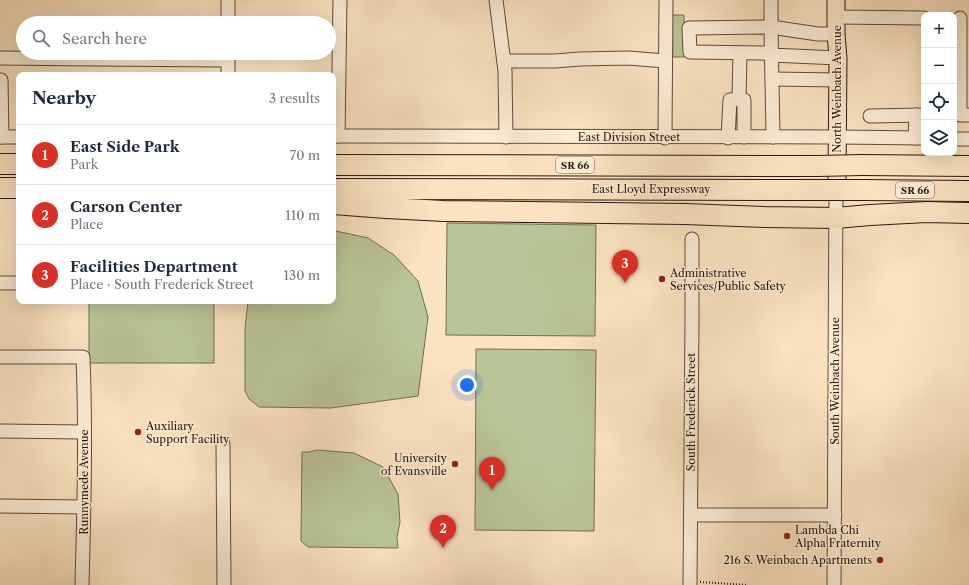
<!DOCTYPE html>
<html lang="en">
<head>
<meta charset="utf-8">
<style>
	:root { --surface:#fff; --page:#f2f2f3; --text:#1f2937; --muted:#747a83; --line:#e0e1e3; --accent:#d93025 }
	body { margin:0; font-family:"Libre Caslon Text",serif; background:var(--page); color:var(--text) }
	.controls { position:absolute; right:12px; top:12px; display:grid; overflow:hidden; border-radius:8px; box-shadow:0 4px 16px #0002 }
	.controls button { width:36px; height:36px; display:grid; place-items:center; padding:0; border:0; border-bottom:1px solid var(--line); background:var(--surface); color:var(--text); font:20px sans-serif }
	.you { position:absolute; left:467px; top:385px; width:14px; height:14px; margin:-10px; border:3px solid #fff; border-radius:50%; background:#1a73e8; box-shadow:0 0 0 6px #1a73e833 }
	.badge { display:grid; place-items:center; width:26px; height:26px; border-radius:50%; background:var(--accent); color:#fff; font-size:13px; font-weight:700 }
	.pin { position:absolute; translate:-50% -33px; filter:drop-shadow(0 1px 2px #0008) }
	.pin::after { content:''; position:absolute; top:21px; width:14px; height:12px; background:inherit; clip-path:polygon(0 0,100% 0,50% 100%) }
	.list { margin:0; padding:0; list-style:none }
	h2 { display:flex; justify-content:space-between; align-items:center; height:52px; margin:0; padding:0 16px; font-size:17px }
	h2 small { font-size:13px; font-weight:400; color:var(--muted) }
	.list li { display:grid; grid-template-columns:26px 1fr auto; gap:12px; align-items:center; box-sizing:border-box; height:60px; padding:0 16px; border-top:1px solid var(--line) }
	.list b { display:block; font-size:15px; white-space:nowrap }
	.list p { margin:0; font-size:13px; white-space:nowrap; color:var(--muted) }
	.list em { font-size:13px; font-style:normal; color:var(--muted) }
	.icon { flex:none; width:22px; height:22px; fill:none; stroke:currentColor; stroke-width:2; stroke-linecap:round; stroke-linejoin:round }
	.map { position:relative; flex:none; width:969px; height:585px; overflow:hidden }
	.search { position:absolute; background:var(--surface); box-shadow:0 4px 16px #0002; left:16px; top:16px; width:320px; height:44px; display:flex; align-items:center; gap:10px; box-sizing:border-box; padding:0 14px; border-radius:22px; color:var(--muted); font-size:15px }
	.panel { position:absolute; background:var(--surface); box-shadow:0 4px 16px #0002; left:16px; top:72px; width:320px; height:232px; border-radius:8px }
	.map>svg:first-child { display:block }
	.green { fill:#b9c596; stroke:#726e52 }
	.lines { fill:none; stroke-linecap:round; stroke-linejoin:round }
	.minor-casing { stroke:#5e4b3a; stroke-width:15 }
	.major-casing { stroke:#2a180e; stroke-width:19 }
	.highway-casing { stroke:#2a180e; stroke-width:22 }
	.path { stroke:#2a180e; stroke-width:2; stroke-dasharray:1 2; stroke-linecap:butt }
	.minor { stroke:#fcedd6; stroke-width:13 }
	.major { stroke:#fbe3c0; stroke-width:17 }
	.highway { stroke:#fbe3c0; stroke-width:20 }
	.highway-bridge-casing { stroke:#2a180e; stroke-width:22; stroke-linecap:butt }
	.highway-bridge { stroke:#fbe3c0; stroke-width:20 }
	.poi-dot { fill:#8f2418; stroke:#fcedd6; stroke-width:1.5 }
	.labels { text-anchor:middle; dominant-baseline:central; stroke-width:3; stroke-linejoin:round; paint-order:stroke }
	.shield { fill:#fcedd6; stroke:#69584a; stroke-width:1 }
	.shield-label { font-size:10px; font-weight:bold; fill:#2a180e }
	.street-label { font-size:11px; fill:#2a180e; stroke:#fcedd6 }
	.poi-label { font-size:11px; fill:#2a180e; stroke:#fcedd6; text-anchor:start }
</style>
</head>
<body>
<div class="map">
<svg width="969" height="585" viewBox="0 0 969 585">
	<rect width="100%" height="100%" fill="#fbe3c0"/>
	<filter id="stains"><feTurbulence type="fractalNoise" baseFrequency=".005" numOctaves="4"/><feColorMatrix values="0 0 0 0 .2 0 0 0 0 .09 0 0 0 0 .02 0 0 0 .5 -.17"/></filter>
	<radialGradient id="worn" r=".72"><stop offset=".6" stop-color="#630" stop-opacity="0"/><stop offset="1" stop-color="#630" stop-opacity=".3"/></radialGradient>
	<g class="green">
		<path d="M 672,15 L 684,15 L 684,57 L 673,57 Z"/>
		<path d="M 447,223 L 596,225 L 595,336 L 446,335 Z"/>
		<path d="M 333,231 L 336,231 L 368,238 L 394,255 L 418,281 L 428,317 L 418,396 L 331,408 L 259,407 L 249,399 L 245,391 L 245,328 L 248,301 L 333,301 Z"/>
		<rect x="89" y="301" width="125" height="62"/>
		<path d="M 476,349 L 596,350 L 594,531 L 475,530 Z"/>
		<path d="M 317,450 L 354,453 L 383,467 L 398,494 L 400,522 L 397,537 L 398,548 L 308,547 L 301,541 L 302,452 L 309,452 Z"/>
	</g>
	<g class="lines">
		<g class="minor-casing">
			<g id="minor">
				<path d="M 496,0 L 505,71 L 506,137"/>
				<path d="M 771,0 L 771,27 L 818,34 L 836,34"/>
				<path d="M 836,17 L 924,18"/>
				<path d="M 960,18 L 960,115 L 969,115"/>
				<path d="M 228,23 L 228,0"/>
				<path d="M 0,58 L 93,59 L 228,60"/>
				<path d="M 504,61 L 555,61 L 580,59 L 629,58 L 665,61"/>
				<path d="M 228,75 L 228,53"/>
				<path d="M 772,79 L 838,80"/>
				<path d="M 1,80 L 2,137"/>
				<path d="M 739,99 L 740,53"/>
				<path d="M 870,116 L 924,115"/>
				<path d="M 333,136 L 838,137 L 924,138"/>
				<path d="M 338,136 L 340,0"/>
				<path d="M 0,137 L 19,137"/>
				<path d="M 773,137 L 771,27 L 689,28 L 690,52 L 764,53 L 771,55 L 838,58"/>
				<path d="M 665,138 L 666,0"/>
				<path d="M 728,138 L 730,100 L 739,99 L 744,100 L 744,137"/>
				<path d="M 915,138 L 916,115"/>
				<path d="M 954,139 L 969,139"/>
				<path d="M 0,283 L 19,283"/>
				<path d="M 0,357 L 83,357 C 86,433 84,509 82,585"/>
				<path d="M 0,431 L 84,432"/>
				<path d="M 223,444 L 224,585"/>
				<path d="M 0,506 L 84,507"/>
				<path d="M 691,515 L 835,515"/>
				<path d="M 690,585 L 692,318 L 692,239"/>
				<path d="M 834,585 L 836,183"/>
			</g>
		</g>
		<g class="major-casing">
			<path id="major" d="M 836,0 L 836,34 L 838,58 L 837,178"/>
		</g>
		<g class="highway-casing">
			<g id="highway">
				<path d="M 0,164 L 19,164"/>
				<path d="M 333,165 L 817,166"/>
				<path d="M 862,165 L 969,166"/>
				<path d="M 0,188 L 19,188"/>
				<path d="M 333,189 L 813,190"/>
				<path d="M 862,190 L 969,191"/>
				<path d="M 333,204 L 386,208 L 444,211 L 685,214 L 765,217 L 836,218 L 870,215 L 927,212 L 969,213"/>
			</g>
		</g>
		<path class="path" d="M 700,582 L 748,585"/>
		<use href="#minor" class="minor"/>
		<use href="#major" class="major"/>
		<use href="#highway" class="highway"/>
		<g class="highway-bridge-casing">
			<g id="highway-bridge">
				<path d="M 817,166 L 862,165"/>
				<path d="M 813,190 L 862,190"/>
			</g>
		</g>
		<use href="#highway-bridge" class="highway-bridge"/>
	</g>
	<g class="poi-dot">
		<circle cx="662" cy="279" r="4"/>
		<circle cx="138" cy="432" r="4"/>
		<circle cx="455" cy="464" r="4"/>
		<circle cx="787" cy="536" r="4"/>
		<circle cx="880" cy="560" r="4"/>
	</g>
	<g class="labels">
		<g class="shield">
			<rect x="556" y="157" width="38" height="16" rx="3"/>
			<rect x="896" y="182" width="38" height="16" rx="3"/>
		</g>
		<g class="shield-label">
			<text x="575" y="165">SR 66</text>
			<text x="915" y="190">SR 66</text>
		</g>
		<g class="street-label">
			<text transform="translate(837 89) rotate(-90)">North Weinbach Avenue</text>
			<text x="629" y="137">East Division Street</text>
			<text x="651" y="189">East Lloyd Expressway</text>
			<text transform="translate(835 381) rotate(-90)">South Weinbach Avenue</text>
			<text transform="translate(691 412) rotate(-90)">South Frederick Street</text>
			<text transform="translate(84 482) rotate(-90)">Runnymede Avenue</text>
		</g>
		<g class="poi-label">
			<text x="670" y="273">Administrative<tspan x="670" dy="13">Services/Public Safety</tspan></text>
			<text x="146" y="426">Auxiliary<tspan x="146" dy="13">Support Facility</tspan></text>
			<text x="447" y="458" text-anchor="end">University<tspan x="447" dy="13">of Evansville</tspan></text>
			<text x="795" y="530">Lambda Chi<tspan x="795" dy="13">Alpha Fraternity</tspan></text>
			<text x="872" y="560" text-anchor="end">216 S. Weinbach Apartments</text>
		</g>
	</g>
	<rect width="100%" height="100%" filter="url(#stains)"/>
	<rect width="100%" height="100%" fill="url(#worn)"/>
</svg>
<div class="controls">
<button>+</button>
<button>−</button>
<button><svg class="icon" aria-label="locate" viewBox="0 0 24 24"><circle cx="12" cy="12" r="6"/><path d="M12 2v4M12 18v4M2 12h4M18 12h4"/></svg></button>
<button><svg class="icon" aria-label="layers" viewBox="0 0 24 24"><path d="M12 4l9 5-9 5-9-5zM3 14l9 5 9-5"/></svg></button>
</div>
<div class="you"></div>
<div class="pin badge" style="left:492px;top:490px">1</div>
<div class="pin badge" style="left:443px;top:548px">2</div>
<div class="pin badge" style="left:625px;top:283px">3</div>
<div class="search"><svg class="icon" aria-label="search" viewBox="0 0 24 24"><circle cx="10" cy="10" r="6"/><path d="M15 15l6 6"/></svg>Search here</div>
<section class="panel">
<h2>Nearby<small>3 results</small></h2>
<ul class="list">
<li><span class="badge">1</span><div><b>East Side Park</b><p>Park</p></div><em>70 m</em></li>
<li><span class="badge">2</span><div><b>Carson Center</b><p>Place</p></div><em>110 m</em></li>
<li><span class="badge">3</span><div><b>Facilities Department</b><p>Place · South Frederick Street</p></div><em>130 m</em></li>
</ul>
</section>
</div>
</body>
</html>
